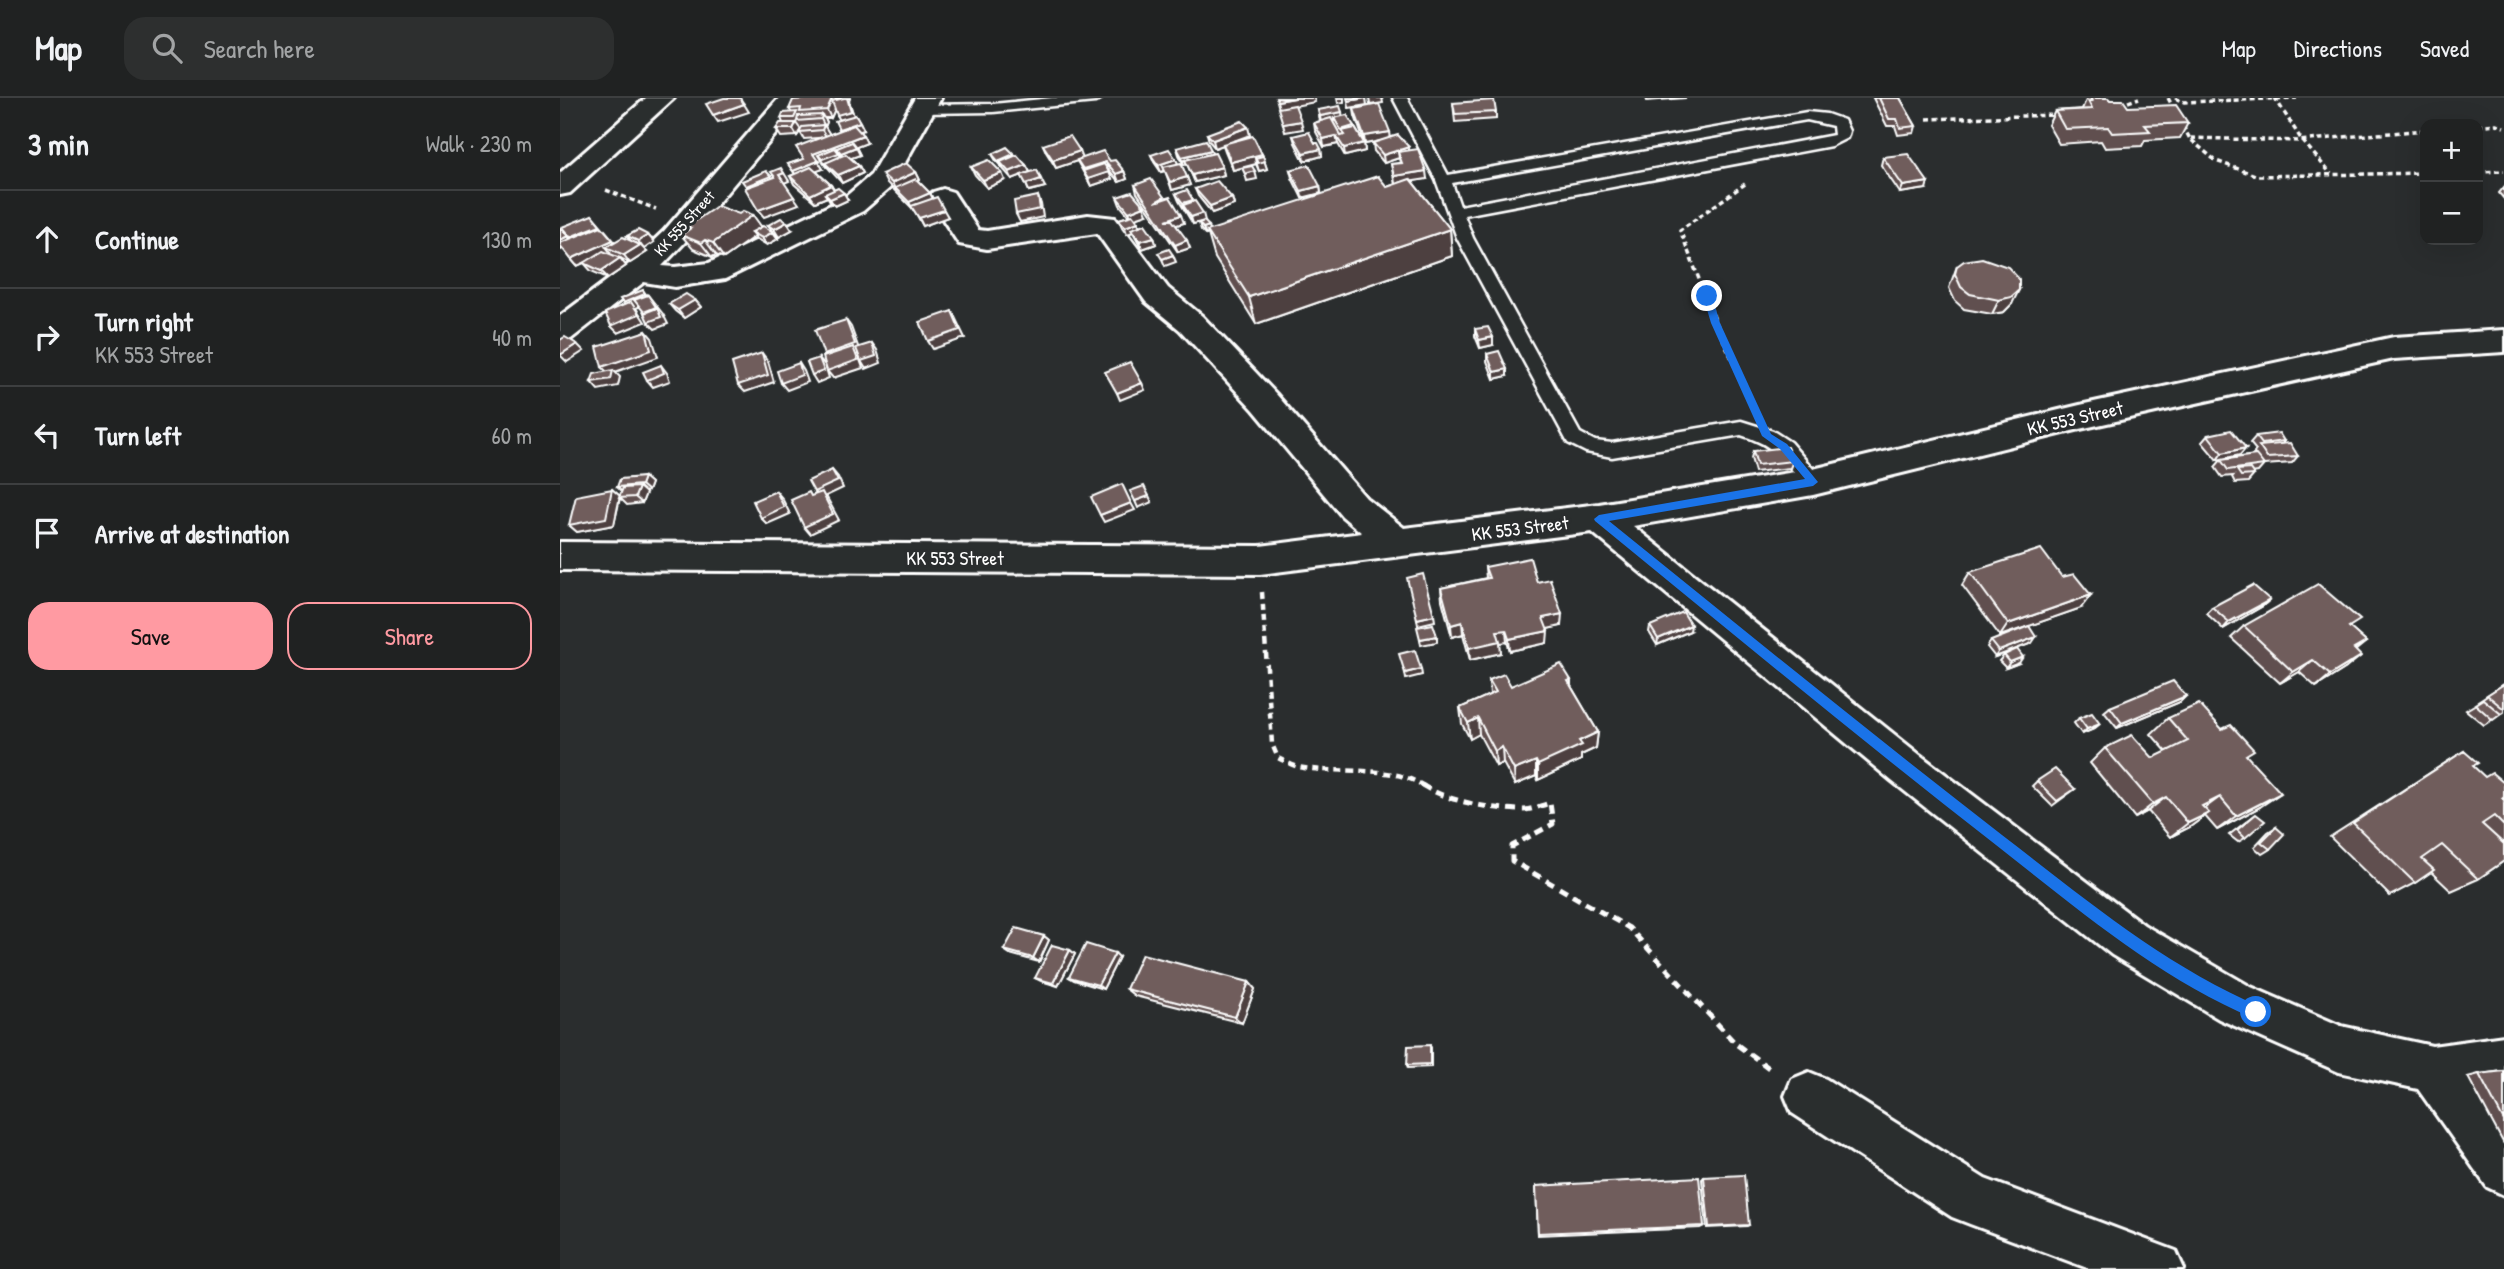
<!DOCTYPE html>
<html lang="en">
<head>
<meta charset="utf-8">
<style>
	:root { --surface:#202222; --page:#2d2f2f; --text:#f1f3f6; --muted:#a2a4a5; --line:#3d3f40; --accent:#ff9aa2 }
	body { margin:0; font-family:"Patrick Hand",sans-serif; background:var(--page); color:var(--text) }
	.controls { position:absolute; right:21px; top:21px; display:grid; overflow:hidden; border-radius:14px; box-shadow:0 7px 28px #0002 }
	.controls button { width:63px; height:63px; display:grid; place-items:center; padding:0; border:0; border-bottom:2px solid var(--line); background:var(--surface); color:var(--text); font:35px sans-serif }
	.stop { position:absolute; width:21px; height:21px; margin:-16px; border:5px solid #1a73e8; border-radius:50%; background:#fff }
	.stop.end { background:#1a73e8; border-color:#fff; box-shadow:0 2px 7px #0008 }
	.list { margin:0; padding:0; list-style:none }
	h2 { display:flex; justify-content:space-between; align-items:center; height:91px; margin:0; padding:0 28px; font-size:30px }
	h2 small { font-size:23px; font-weight:400; color:var(--muted) }
	.list li { display:grid; grid-template-columns:46px 1fr auto; gap:21px; align-items:center; box-sizing:border-box; height:98px; padding:0 28px; border-top:2px solid var(--line) }
	.list b { display:block; font-size:26px; white-space:nowrap }
	.list p { margin:0; font-size:23px; white-space:nowrap; color:var(--muted) }
	.list em { font-size:23px; font-style:normal; color:var(--muted) }
	.actions { display:flex; gap:14px; padding:21px 28px }
	.actions a { flex:1; padding:16px 0; border:2px solid var(--accent); border-radius:21px; text-align:center; font-size:24px; color:var(--accent) }
	.actions .main { background:var(--accent); color:#111 }
	.icon { flex:none; width:38px; height:38px; fill:none; stroke:currentColor; stroke-width:2; stroke-linecap:round; stroke-linejoin:round }
	.map { position:relative; flex:none; width:1944px; height:1171px; overflow:hidden }
	header { display:flex; align-items:center; gap:42px; box-sizing:border-box; height:98px; padding:0 35px; background:var(--surface); border-bottom:2px solid var(--line) }
	header strong { font-size:33px }
	nav { display:flex; gap:38px; margin-inline-start:auto; font-size:24px }
	.search { width:490px; height:63px; background:var(--page); display:flex; align-items:center; gap:18px; box-sizing:border-box; padding:0 24px; border-radius:21px; color:var(--muted); font-size:26px }
	main { display:flex }
	aside { flex:1; background:var(--surface) }
	.map>svg:first-child { display:block }
	.lines { fill:none; stroke-linecap:round; stroke-linejoin:round }
	.lane-casing { stroke:#fff; stroke-width:5 }
	.street-casing { stroke:#fff; stroke-width:6 }
	.path-far2 { stroke:#fff; stroke-width:3.5; stroke-dasharray:5 3.5; stroke-linecap:butt }
	.path-far1 { stroke:#fff; stroke-width:4.5; stroke-dasharray:7 5; stroke-linecap:butt }
	.path { stroke:#fff; stroke-width:5; stroke-dasharray:9 6; stroke-linecap:butt }
	.lane { fill:#2a2d2e; fill-rule:evenodd }
	.street { fill:#2a2d2e; fill-rule:evenodd }
	.wall { fill:#60504f; stroke:#fff; stroke-width:2; fill-rule:evenodd }
	.shaded-wall { fill:#4e4140; stroke:#fff; stroke-width:2 }
	.building { fill:#705d5c; stroke:#fff; stroke-width:2 }
	.route { fill:#1a73e8 }
	.labels { text-anchor:middle; dominant-baseline:central; stroke-width:6; stroke-linejoin:round; paint-order:stroke }
	.far-street-label { font-size:16px; fill:#fff; stroke:#2a2d2e }
	.street-label { font-size:19px; fill:#fff; stroke:#2a2d2e }
</style>
</head>
<body>
<header>
<strong>Map</strong>
<div class="search"><svg class="icon" aria-label="search" viewBox="0 0 24 24"><circle cx="10" cy="10" r="6"/><path d="M15 15l6 6"/></svg>Search here</div>
<nav><a>Map</a><a>Directions</a><a>Saved</a></nav>
</header>
<main>
<aside>
<h2>3 min<small>Walk · 230 m</small></h2>
<ul class="list">
<li><svg class="icon" aria-label="ahead" viewBox="0 0 24 24"><path d="M12 20V5M6 11l6-6 6 6"/></svg><div><b>Continue</b></div><em>130 m</em></li>
<li><svg class="icon" aria-label="right" viewBox="0 0 24 24"><path d="M7 20v-9h11M14 6l5 5-5 5"/></svg><div><b>Turn right</b><p>KK 553 Street</p></div><em>40 m</em></li>
<li><svg class="icon" aria-label="left" viewBox="0 0 24 24"><path d="M17 20v-9H6M10 6l-5 5 5 5"/></svg><div><b>Turn left</b></div><em>60 m</em></li>
<li><svg class="icon" aria-label="arrive" viewBox="0 0 24 24"><path d="M6 21V4h12l-3 4 3 4H6"/></svg><div><b>Arrive at destination</b></div></li>
</ul>
<div class="actions"><a class="main">Save</a><a>Share</a></div>
</aside>
<div class="map">
<svg width="1944" height="1171" viewBox="0 0 1944 1171">
	<rect width="100%" height="100%" fill="#2a2d2e"/>
	<filter id="ink" filterUnits="userSpaceOnUse"><feTurbulence type="fractalNoise" baseFrequency=".0143" numOctaves="2"/><feDisplacementMap in="SourceGraphic" scale="14" xChannelSelector="R" yChannelSelector="G"/><feConvolveMatrix kernelMatrix="1 2 1 2 8 2 1 2 1" color-interpolation-filters="sRGB"/></filter>
	<g filter="url(#ink)">
		<g class="lines">
			<g class="lane-casing">
				<g id="lane">
					<path d="M 492,0 L 542,0 L 535,4 L 433,14 L 361,15 L 354,11 L 361,7 L 433,6 Z"/>
					<path d="M 833,0 L 847,0 L 888,77 L 1247,14 L 1267,16 L 1284,22 L 1289,33 L 1287,40 L 1271,48 L 904,117 L 913,140 L 1020,335 L 1035,343 L 1052,345 L 1181,323 L 1213,333 L 1230,344 L 1260,379 L 1262,384 L 1260,389 L 1246,389 C 1225,363 1215,347 1181,337 L 1052,359 L 1026,354 L 1008,345 L 897,140 L 876,82 ZM 1247,22 L 1273,28 L 1274,37 L 900,108 L 892,85 Z"/>
				</g>
			</g>
			<g class="street-casing">
				<g id="street">
					<path d="M 86,0 L 114,0 L 10,95 L 0,97 L 0,75 Z"/>
					<path d="M 219,0 L 246,0 L 124,145 L 102,168 L 115,169 L 149,165 L 283,101 L 311,77 L 355,0 L 381,0 L 332,88 L 303,113 L 165,181 L 115,189 L 84,184 L 11,241 L 0,245 L 0,218 L 68,167 L 104,133 Z"/>
					<path d="M 383,91 L 393,94 L 418,132 L 427,133 L 528,117 L 555,120 L 608,190 L 642,218 L 716,296 L 806,400 L 844,430 L 1039,406 L 1253,371 L 1520,307 L 1834,239 L 1944,232 L 1944,254 L 1834,261 L 1520,331 L 1253,397 L 1073,428 L 1360,657 L 1584,827 L 1691,889 L 1781,928 L 1872,948 L 1944,938 L 1944,984 L 1913,989 L 1944,1031 L 1944,1097 L 1927,1089 L 1858,991 L 1779,974 L 1763,967 L 1659,921 L 1552,857 L 1332,683 L 1032,434 L 700,476 L 0,472 L 0,444 L 700,448 L 802,435 L 782,418 L 694,312 L 620,232 L 586,204 L 537,135 L 427,151 L 399,146 L 369,100 L 373,94 Z"/>
					<path d="M 1249,974 L 1266,981 L 1425,1081 L 1616,1153 L 1624,1171 L 1530,1171 L 1410,1126 L 1392,1119 L 1232,1015 L 1225,998 L 1232,981 Z"/>
				</g>
			</g>
			<g class="path-far2">
				<path d="M 1608,0 L 1614,11"/>
				<path d="M 1615,0 L 1624,4 L 1737,0"/>
				<path d="M 1715,0 L 1741,41 L 1771,76"/>
				<path d="M 1560,7 L 1579,0"/>
				<path d="M 1367,21 L 1496,17"/>
				<path d="M 1623,28 L 1630,41 L 1656,63 L 1698,78 L 1865,75"/>
				<path d="M 1918,28 L 1936,26 L 1944,29"/>
				<path d="M 1631,40 L 1738,43 L 1865,32"/>
				<path d="M 1918,74 L 1944,73"/>
				<path d="M 1185,86 L 1120,132 L 1156,225 L 1192,305"/>
				<path d="M 46,92 L 96,111"/>
			</g>
			<g class="path-far1">
				<path d="M 1191,303 L 1192,306"/>
				<path d="M 702,494 L 712,646 L 718,660 C 726,664 735,669 744,670 C 781,676 833,666 865,689"/>
			</g>
			<path class="path" d="M 862,687 C 886,703 934,712 963,712 C 972,712 982,707 990,705 L 993,726 L 952,748 L 952,763 L 1069,830 L 1176,946 L 1213,973"/>
			<use href="#lane" class="lane"/>
			<use href="#street" class="street"/>
		</g>
		<g class="wall">
			<path d="M 245,0 L 290,0 L 289,3 L 294,18 L 296,17 L 304,32 L 299,33 L 307,45 L 296,49 L 300,57 L 291,60 L 299,68 L 303,75 L 282,85 L 261,62 L 258,63 L 263,71 L 256,73 L 271,87 L 274,92 L 288,102 L 275,108 L 270,104 L 267,99 L 255,104 L 234,86 L 230,78 L 235,76 L 228,66 L 243,61 L 259,40 L 244,41 L 240,34 L 237,38 L 221,39 L 216,31 L 223,25 L 221,20 L 232,15 L 229,11 ZM 275,11 L 280,22 L 280,33 L 268,37 L 269,35 L 265,29 L 267,24 L 265,20 L 271,20 Z"/>
			<path d="M 1086,0 L 1126,0 L 1087,3 Z"/>
			<path d="M 1313,0 L 1340,0 L 1356,28 L 1354,35 L 1338,37 L 1335,28 L 1327,28 Z"/>
			<path d="M 1527,0 L 1548,0 L 1550,2 L 1568,9 L 1628,25 L 1620,40 L 1585,42 L 1582,48 L 1545,50 L 1541,43 L 1499,46 L 1488,27 L 1495,13 L 1522,11 Z"/>
			<path d="M 893,5 L 936,14 L 936,21 L 895,24 Z"/>
			<path d="M 794,11 L 849,53 L 867,81 L 852,83 L 890,131 L 892,158 L 696,226 L 655,160 L 648,136 L 646,137 L 641,132 L 639,125 L 644,123 L 633,126 L 619,103 L 616,96 L 633,104 L 650,133 L 827,89 L 839,85 L 835,86 L 831,66 L 840,65 L 839,60 L 824,65 L 814,53 L 813,45 L 820,43 L 805,46 L 795,18 Z"/>
			<path d="M 758,12 L 783,18 L 794,28 L 804,45 L 805,53 L 785,58 L 778,46 L 764,49 L 755,32 L 754,25 L 760,23 Z"/>
			<path d="M 647,36 L 690,37 L 674,43 L 702,56 L 707,71 L 699,73 L 696,66 L 673,72 L 665,53 L 663,47 L 655,50 L 649,43 Z"/>
			<path d="M 733,38 L 755,45 L 761,51 L 762,58 L 744,63 L 735,45 Z"/>
			<path d="M 483,47 L 523,60 L 550,63 L 564,73 L 567,81 L 559,84 L 548,71 L 552,81 L 531,88 L 517,63 L 496,70 L 486,54 Z"/>
			<path d="M 617,50 L 652,55 L 662,69 L 664,77 L 635,84 L 627,66 L 624,67 L 619,57 Z"/>
			<path d="M 432,56 L 454,56 L 466,67 L 470,74 L 485,89 L 469,93 L 462,77 L 452,81 L 436,63 Z"/>
			<path d="M 591,57 L 618,66 L 627,79 L 630,87 L 612,92 L 605,73 L 601,74 L 594,64 Z"/>
			<path d="M 1323,59 L 1366,91 L 1340,95 L 1321,67 Z"/>
			<path d="M 411,69 L 445,82 L 427,90 L 415,77 Z"/>
			<path d="M 730,72 L 760,88 L 761,95 L 742,100 L 732,80 Z"/>
			<path d="M 356,74 L 360,82 L 358,83 L 370,95 L 373,101 L 388,119 L 363,128 L 354,112 L 326,84 L 322,76 Z"/>
			<path d="M 575,87 L 604,99 L 624,125 L 616,127 L 630,150 L 618,154 L 577,95 Z"/>
			<path d="M 1944,89 L 1944,101 L 1939,95 Z"/>
			<path d="M 635,91 L 672,100 L 674,107 L 652,115 L 638,98 Z"/>
			<path d="M 557,99 L 587,116 L 575,120 L 580,128 L 594,139 L 596,146 L 582,151 L 573,134 L 567,136 L 562,129 L 559,121 L 569,118 L 560,107 Z"/>
			<path d="M 32,117 L 55,144 L 71,143 L 67,138 L 88,137 L 94,144 L 83,151 L 87,154 L 70,165 L 60,160 L 66,168 L 48,180 L 31,173 L 24,165 L 25,164 L 17,168 L 3,151 L 0,152 Z"/>
			<path d="M 208,127 L 232,132 L 219,139 L 213,134 L 218,141 L 207,147 L 197,141 L 195,138 L 164,160 L 156,157 L 152,159 L 133,151 L 121,137 L 130,131 L 128,128 L 201,128 L 213,134 Z"/>
			<path d="M 1397,168 L 1452,206 L 1444,214 L 1432,216 L 1404,211 L 1395,203 L 1389,190 Z"/>
			<path d="M 135,202 L 141,209 L 124,220 L 115,213 L 109,206 Z"/>
			<path d="M 915,231 L 933,247 L 920,250 L 915,238 Z"/>
			<path d="M 927,256 L 947,278 L 934,281 L 927,263 Z"/>
			<path d="M 1648,337 L 1686,350 L 1680,357 L 1657,362 L 1642,344 Z"/>
			<path d="M 1696,338 L 1724,343 L 1722,346 L 1738,358 L 1732,365 L 1704,367 L 1698,374 L 1692,375 L 1694,377 L 1688,384 L 1675,385 L 1672,379 L 1673,378 L 1662,379 L 1655,369 L 1661,362 L 1695,357 L 1694,355 L 1696,352 L 1690,345 Z"/>
			<path d="M 1193,353 L 1233,363 L 1230,370 L 1195,374 L 1191,360 Z"/>
			<path d="M 84,379 L 91,385 L 88,393 L 84,394 L 86,395 L 82,405 L 67,407 L 60,400 L 54,427 L 17,434 L 9,427 L 52,391 L 60,398 L 62,394 L 57,389 Z"/>
			<path d="M 925,469 L 977,484 L 1001,528 L 987,531 L 987,545 L 950,553 L 947,544 L 940,545 L 941,555 L 910,562 L 903,536 L 892,539 L 882,502 L 881,490 L 926,480 Z"/>
			<path d="M 1410,474 L 1521,510 L 1440,538 L 1402,487 Z"/>
			<path d="M 1703,508 L 1663,531 L 1646,515 L 1652,509 Z"/>
			<path d="M 1090,528 L 1130,533 L 1097,547 L 1089,534 Z"/>
			<path d="M 1684,528 L 1790,530 L 1806,544 L 1795,553 L 1786,570 L 1756,589 L 1739,574 L 1720,585 L 1671,540 Z"/>
			<path d="M 1431,543 L 1472,545 L 1435,559 L 1427,549 Z"/>
			<path d="M 1444,557 L 1459,565 L 1446,570 L 1439,563 Z"/>
			<path d="M 929,582 L 951,588 L 1011,582 L 1011,588 L 1038,634 L 1036,650 L 1021,657 L 1021,662 L 978,682 L 976,678 L 955,687 L 943,665 L 936,668 L 919,636 L 910,641 L 902,626 L 900,610 L 930,597 Z"/>
			<path d="M 1944,586 L 1944,614 L 1924,627 L 1906,612 L 1919,604 L 1918,603 Z"/>
			<path d="M 1626,598 L 1620,604 L 1557,630 L 1544,614 L 1550,609 Z"/>
			<path d="M 1519,620 L 1534,631 L 1522,636 L 1514,625 Z"/>
			<path d="M 1608,620 L 1687,658 L 1700,709 L 1657,732 L 1645,718 L 1630,729 L 1610,739 L 1588,713 L 1575,720 L 1530,665 L 1545,650 L 1593,660 L 1607,654 L 1591,636 Z"/>
			<path d="M 1904,653 L 1913,668 L 1944,700 L 1944,763 L 1918,781 L 1891,793 L 1871,774 L 1855,785 L 1830,798 L 1770,739 Z"/>
			<path d="M 1477,683 L 1515,691 L 1492,708 L 1472,688 Z"/>
			<path d="M 1696,716 L 1685,740 L 1678,744 L 1669,737 Z"/>
			<path d="M 1716,729 L 1710,751 L 1702,756 L 1694,749 L 1708,734 Z"/>
			<path d="M 484,838 L 489,842 L 479,864 L 450,856 L 444,852 Z"/>
			<path d="M 510,852 L 515,856 L 498,888 L 481,883 L 475,880 Z"/>
			<path d="M 559,859 L 543,891 L 514,882 L 509,879 Z"/>
			<path d="M 689,884 L 695,891 L 682,925 L 575,898 L 566,891 Z"/>
			<path d="M 871,950 L 871,969 L 848,970 L 847,967 Z"/>
			<path d="M 1944,973 L 1944,1046 L 1908,979 L 1919,976 Z"/>
			<path d="M 1144,1079 L 1189,1127 L 1187,1128 L 1147,1130 L 1142,1081 Z"/>
			<path d="M 976,1088 L 1144,1128 L 1140,1130 L 978,1137 Z"/>
		</g>
		<g class="shaded-wall">
			<path d="M 272,0 L 275,0 L 278,4 L 271,20 L 267,12 Z"/>
			<path d="M 285,0 L 290,0 L 289,3 L 295,21 L 281,24 L 277,17 Z"/>
			<path d="M 735,0 L 754,0 L 755,4 L 719,11 L 717,3 Z"/>
			<path d="M 777,0 L 784,0 L 784,4 L 778,5 Z"/>
			<path d="M 806,0 L 807,7 L 789,10 L 788,3 Z"/>
			<path d="M 809,0 L 822,0 L 823,5 L 810,7 Z"/>
			<path d="M 184,6 L 189,14 L 158,24 L 153,17 Z"/>
			<path d="M 782,14 L 783,22 L 774,20 L 774,23 L 761,25 L 760,18 Z"/>
			<path d="M 262,17 L 267,24 L 265,29 L 261,21 Z"/>
			<path d="M 741,23 L 743,31 L 725,34 L 723,26 Z"/>
			<path d="M 300,24 L 304,32 L 283,38 L 279,31 Z"/>
			<path d="M 236,25 L 241,32 L 237,38 L 233,31 Z"/>
			<path d="M 264,27 L 269,35 L 267,40 L 262,32 Z"/>
			<path d="M 688,29 L 690,37 L 655,50 L 653,42 Z"/>
			<path d="M 830,34 L 831,41 L 805,46 L 804,38 Z"/>
			<path d="M 303,37 L 307,45 L 281,55 L 277,50 L 283,62 L 265,65 L 268,68 L 266,69 L 258,57 L 261,62 L 257,64 L 253,56 Z"/>
			<path d="M 776,38 L 778,46 L 764,49 L 763,41 Z"/>
			<path d="M 804,45 L 805,53 L 785,58 L 784,50 Z"/>
			<path d="M 296,49 L 300,57 L 286,62 L 281,55 Z"/>
			<path d="M 849,49 L 849,57 L 838,54 L 839,60 L 824,65 L 823,57 Z"/>
			<path d="M 761,51 L 762,58 L 744,63 L 743,55 Z"/>
			<path d="M 651,52 L 653,59 L 625,62 L 627,66 L 624,67 L 622,59 Z"/>
			<path d="M 520,53 L 523,61 L 496,70 L 493,62 Z"/>
			<path d="M 454,56 L 458,64 L 440,64 L 443,70 L 442,70 L 438,63 Z"/>
			<path d="M 702,56 L 707,71 L 699,73 L 695,60 L 696,66 L 673,72 L 671,64 Z"/>
			<path d="M 616,61 L 619,68 L 601,74 L 598,67 Z"/>
			<path d="M 258,63 L 263,71 L 238,80 L 233,73 Z"/>
			<path d="M 546,64 L 548,71 L 526,79 L 523,71 Z"/>
			<path d="M 466,67 L 470,74 L 452,81 L 449,74 Z"/>
			<path d="M 299,68 L 303,75 L 282,85 L 278,77 Z"/>
			<path d="M 662,69 L 664,77 L 635,84 L 632,77 Z"/>
			<path d="M 564,73 L 567,81 L 559,84 L 556,76 Z"/>
			<path d="M 695,73 L 697,81 L 687,83 L 685,76 Z"/>
			<path d="M 866,73 L 867,81 L 835,86 L 834,78 Z"/>
			<path d="M 356,74 L 360,82 L 338,92 L 335,90 L 336,93 L 332,85 Z"/>
			<path d="M 549,74 L 552,81 L 531,88 L 528,81 Z"/>
			<path d="M 224,75 L 229,83 L 224,85 L 219,77 Z"/>
			<path d="M 442,75 L 445,82 L 427,90 L 423,82 Z"/>
			<path d="M 211,78 L 216,85 L 191,95 L 186,88 Z"/>
			<path d="M 627,79 L 630,87 L 612,92 L 610,84 Z"/>
			<path d="M 481,81 L 485,89 L 469,93 L 466,86 Z"/>
			<path d="M 1368,84 L 1366,91 L 1340,95 L 1343,88 Z"/>
			<path d="M 271,87 L 276,95 L 265,96 L 267,99 L 255,104 L 250,97 Z"/>
			<path d="M 760,88 L 761,95 L 742,100 L 741,93 Z"/>
			<path d="M 284,95 L 288,102 L 275,108 L 270,101 Z"/>
			<path d="M 370,95 L 374,103 L 353,112 L 349,104 Z"/>
			<path d="M 478,98 L 481,106 L 483,119 L 460,124 L 456,116 Z"/>
			<path d="M 234,99 L 239,106 L 204,119 L 198,112 Z"/>
			<path d="M 672,100 L 674,107 L 652,115 L 650,108 Z"/>
			<path d="M 584,108 L 587,116 L 572,121 L 569,114 Z"/>
			<path d="M 384,112 L 388,119 L 363,128 L 359,120 Z"/>
			<path d="M 643,115 L 645,123 L 633,126 L 631,119 Z"/>
			<path d="M 193,117 L 203,131 L 192,134 L 195,138 L 164,160 L 153,145 Z"/>
			<path d="M 621,117 L 624,125 L 609,129 L 606,122 Z"/>
			<path d="M 227,124 L 232,132 L 219,139 L 214,131 Z"/>
			<path d="M 578,124 L 581,131 L 571,131 L 573,134 L 567,136 L 565,129 Z"/>
			<path d="M 649,128 L 651,135 L 647,133 L 648,136 L 646,137 L 643,130 Z"/>
			<path d="M 890,131 L 892,158 L 696,226 L 689,199 Z"/>
			<path d="M 213,134 L 218,141 L 207,147 L 202,140 Z"/>
			<path d="M 88,137 L 94,144 L 84,151 L 78,143 Z"/>
			<path d="M 8,138 L 14,146 L 0,152 L 0,142 Z"/>
			<path d="M 594,139 L 596,146 L 582,151 L 580,143 Z"/>
			<path d="M 53,142 L 59,150 L 46,149 L 50,154 L 17,168 L 11,161 Z"/>
			<path d="M 145,142 L 156,157 L 152,159 L 141,145 Z"/>
			<path d="M 627,142 L 630,150 L 618,154 L 615,147 Z"/>
			<path d="M 80,147 L 87,154 L 70,165 L 64,157 Z"/>
			<path d="M 613,157 L 616,164 L 605,168 L 602,161 Z"/>
			<path d="M 60,160 L 66,168 L 48,180 L 41,173 Z"/>
			<path d="M 83,192 L 92,204 L 76,210 L 85,224 L 58,235 L 51,228 L 69,213 L 63,205 Z"/>
			<path d="M 1459,192 L 1452,206 L 1444,214 L 1432,216 L 1439,202 Z"/>
			<path d="M 88,197 L 103,216 L 108,226 L 95,231 L 88,224 L 90,221 L 84,214 Z"/>
			<path d="M 135,202 L 141,209 L 124,220 L 118,212 Z"/>
			<path d="M 392,213 L 405,240 L 373,251 L 368,243 Z"/>
			<path d="M 286,222 L 291,229 L 300,254 L 298,256 L 303,270 L 273,280 L 267,273 L 269,264 L 264,257 Z"/>
			<path d="M 86,233 L 92,240 L 98,259 L 55,274 L 60,279 L 58,288 L 38,292 L 31,284 L 49,276 L 42,269 Z"/>
			<path d="M 933,239 L 933,247 L 920,250 L 919,242 Z"/>
			<path d="M 312,245 L 317,252 L 321,265 L 306,271 L 301,263 Z"/>
			<path d="M 17,246 L 24,253 L 7,264 L 0,257 Z"/>
			<path d="M 202,255 L 208,263 L 214,284 L 185,294 L 178,287 Z"/>
			<path d="M 259,260 L 265,267 L 269,280 L 257,285 L 252,277 Z"/>
			<path d="M 239,265 L 244,273 L 248,284 L 227,292 L 221,285 Z"/>
			<path d="M 101,267 L 107,275 L 110,283 L 93,289 L 87,282 Z"/>
			<path d="M 947,271 L 947,278 L 934,281 L 934,274 Z"/>
			<path d="M 582,285 L 585,292 L 560,302 L 557,295 Z"/>
			<path d="M 1686,350 L 1680,357 L 1657,362 L 1662,355 Z"/>
			<path d="M 272,372 L 278,379 L 283,390 L 266,398 L 279,422 L 250,436 L 244,429 L 260,400 L 254,394 Z"/>
			<path d="M 84,379 L 91,385 L 88,393 L 81,387 Z"/>
			<path d="M 79,389 L 86,395 L 82,405 L 75,399 Z"/>
			<path d="M 52,391 L 60,398 L 54,427 L 17,434 L 9,427 Z"/>
			<path d="M 216,393 L 222,400 L 230,416 L 207,426 L 201,420 Z"/>
			<path d="M 589,398 L 592,404 L 578,410 L 575,403 Z"/>
			<path d="M 571,405 L 575,412 L 544,424 L 540,417 Z"/>
			<path d="M 1531,497 L 1521,510 L 1440,538 L 1448,526 Z"/>
			<path d="M 1710,502 L 1703,508 L 1663,531 L 1669,524 Z"/>
			<path d="M 1002,516 L 1001,528 L 983,532 L 983,520 Z"/>
			<path d="M 874,517 L 875,523 L 858,527 L 857,521 Z"/>
			<path d="M 902,524 L 903,536 L 892,539 L 891,527 Z"/>
			<path d="M 1131,527 L 1130,533 L 1097,547 L 1098,541 Z"/>
			<path d="M 946,532 L 947,544 L 940,545 L 941,555 L 910,562 L 909,550 L 937,533 Z"/>
			<path d="M 988,533 L 987,545 L 950,553 L 949,541 Z"/>
			<path d="M 877,538 L 877,544 L 861,547 L 860,541 Z"/>
			<path d="M 1476,539 L 1472,545 L 1435,559 L 1439,553 Z"/>
			<path d="M 1801,558 L 1786,570 L 1756,589 L 1770,577 Z"/>
			<path d="M 1463,559 L 1459,565 L 1446,570 L 1450,564 Z"/>
			<path d="M 1753,562 L 1739,574 L 1720,585 L 1733,574 Z"/>
			<path d="M 861,571 L 862,577 L 846,581 L 845,575 Z"/>
			<path d="M 1626,598 L 1620,604 L 1557,630 L 1562,625 Z"/>
			<path d="M 918,620 L 919,636 L 910,641 L 908,625 Z"/>
			<path d="M 1540,626 L 1534,631 L 1522,636 L 1527,631 Z"/>
			<path d="M 1038,634 L 1036,650 L 1021,657 L 1021,662 L 978,682 L 978,667 L 1019,643 Z"/>
			<path d="M 942,649 L 943,665 L 936,668 L 935,653 Z"/>
			<path d="M 976,663 L 976,678 L 955,687 L 954,672 Z"/>
			<path d="M 1721,695 L 1700,709 L 1657,732 L 1676,718 Z"/>
			<path d="M 1606,699 L 1588,713 L 1575,720 L 1593,706 Z"/>
			<path d="M 1660,699 L 1641,713 L 1624,722 L 1642,708 Z"/>
			<path d="M 1649,715 L 1630,729 L 1610,739 L 1628,725 Z"/>
			<path d="M 484,838 L 489,842 L 479,864 L 473,860 Z"/>
			<path d="M 510,852 L 515,856 L 498,888 L 493,885 Z"/>
			<path d="M 555,855 L 559,859 L 543,891 L 538,887 Z"/>
			<path d="M 689,884 L 695,891 L 682,925 L 675,919 Z"/>
		</g>
		<g class="building">
			<path d="M 164,0 L 180,0 L 184,6 L 153,17 L 146,6 Z"/>
			<path d="M 245,0 L 272,0 L 267,12 L 240,14 L 241,10 L 229,11 L 233,2 L 245,1 Z"/>
			<path d="M 284,0 L 287,0 L 291,13 L 277,17 L 272,3 Z"/>
			<path d="M 716,0 L 735,0 L 717,3 Z"/>
			<path d="M 787,0 L 805,0 L 788,3 Z"/>
			<path d="M 1319,0 L 1340,0 L 1356,28 L 1340,30 L 1337,21 L 1329,21 Z"/>
			<path d="M 1530,0 L 1548,0 L 1550,2 L 1563,2 L 1568,9 L 1616,7 L 1628,25 L 1585,27 L 1590,33 L 1552,35 L 1548,29 L 1505,31 L 1495,13 L 1532,11 L 1528,3 L 1532,3 Z"/>
			<path d="M 934,2 L 936,14 L 895,16 L 893,5 Z"/>
			<path d="M 819,6 L 830,34 L 804,38 L 794,11 Z"/>
			<path d="M 735,7 L 741,23 L 723,26 L 718,10 Z"/>
			<path d="M 780,8 L 782,14 L 760,18 L 758,12 Z"/>
			<path d="M 237,14 L 234,20 L 221,20 L 223,15 Z"/>
			<path d="M 262,17 L 261,21 L 237,23 L 238,18 Z"/>
			<path d="M 296,17 L 300,24 L 279,31 L 275,23 Z"/>
			<path d="M 787,17 L 794,28 L 781,32 L 774,20 Z"/>
			<path d="M 771,20 L 781,38 L 785,37 L 782,33 L 795,30 L 804,45 L 784,50 L 776,38 L 763,41 L 754,25 Z"/>
			<path d="M 682,23 L 688,29 L 653,42 L 647,36 Z"/>
			<path d="M 220,25 L 236,25 L 233,31 L 216,31 Z"/>
			<path d="M 264,27 L 262,32 L 239,34 L 242,29 Z"/>
			<path d="M 294,27 L 303,37 L 253,56 L 258,63 L 233,73 L 228,66 L 244,61 L 236,49 Z"/>
			<path d="M 749,34 L 755,45 L 758,45 L 761,51 L 743,55 L 733,38 Z"/>
			<path d="M 838,37 L 849,49 L 823,57 L 813,45 Z"/>
			<path d="M 510,38 L 520,53 L 493,62 L 483,47 Z"/>
			<path d="M 693,38 L 702,56 L 671,64 L 663,46 Z"/>
			<path d="M 646,42 L 651,52 L 622,59 L 617,50 Z"/>
			<path d="M 292,44 L 296,49 L 281,55 L 277,50 Z"/>
			<path d="M 447,49 L 454,56 L 438,63 L 432,56 Z"/>
			<path d="M 275,50 L 279,55 L 262,61 L 258,57 Z"/>
			<path d="M 609,51 L 616,61 L 598,67 L 591,57 Z"/>
			<path d="M 858,51 L 866,73 L 834,78 L 831,66 L 842,65 L 838,54 Z"/>
			<path d="M 543,53 L 550,63 L 555,62 L 564,73 L 556,76 L 546,64 L 523,71 L 517,62 Z"/>
			<path d="M 655,55 L 662,69 L 632,77 L 625,62 Z"/>
			<path d="M 286,56 L 299,68 L 278,77 L 265,65 Z"/>
			<path d="M 1348,56 L 1368,84 L 1343,88 L 1323,59 Z"/>
			<path d="M 457,57 L 466,67 L 449,74 L 440,64 Z"/>
			<path d="M 703,58 L 705,63 L 698,65 L 695,60 Z"/>
			<path d="M 429,62 L 442,75 L 423,82 L 411,69 Z"/>
			<path d="M 346,65 L 356,74 L 332,85 L 322,76 Z"/>
			<path d="M 621,65 L 627,79 L 610,84 L 603,69 Z"/>
			<path d="M 544,66 L 549,74 L 528,81 L 523,73 Z"/>
			<path d="M 749,67 L 760,88 L 741,93 L 730,72 Z"/>
			<path d="M 692,68 L 695,73 L 685,76 L 682,70 Z"/>
			<path d="M 251,69 L 271,87 L 250,97 L 230,78 Z"/>
			<path d="M 221,70 L 224,75 L 219,77 L 234,99 L 198,112 L 185,90 L 215,79 L 211,74 Z"/>
			<path d="M 477,72 L 481,81 L 466,86 L 461,77 Z"/>
			<path d="M 206,73 L 211,78 L 186,88 L 182,83 Z"/>
			<path d="M 818,78 L 827,89 L 850,81 L 890,131 L 689,199 L 647,133 Z"/>
			<path d="M 356,81 L 370,95 L 349,104 L 335,90 Z"/>
			<path d="M 591,81 L 604,99 L 595,104 L 610,99 L 621,117 L 606,122 L 612,122 L 627,142 L 615,147 L 575,87 Z"/>
			<path d="M 657,83 L 672,100 L 650,108 L 635,91 Z"/>
			<path d="M 278,90 L 284,95 L 270,101 L 265,96 Z"/>
			<path d="M 627,92 L 633,102 L 623,105 L 616,96 Z"/>
			<path d="M 572,94 L 584,108 L 569,114 L 557,99 Z"/>
			<path d="M 478,98 L 480,111 L 456,116 L 454,103 Z"/>
			<path d="M 377,99 L 384,112 L 359,120 L 351,108 Z"/>
			<path d="M 635,103 L 643,115 L 631,119 L 623,107 Z"/>
			<path d="M 157,108 L 179,116 L 183,113 L 193,117 L 153,145 L 145,142 L 141,145 L 121,137 L 131,130 L 128,128 Z"/>
			<path d="M 32,117 L 40,127 L 10,139 L 2,129 Z"/>
			<path d="M 573,117 L 578,124 L 565,129 L 559,121 Z"/>
			<path d="M 221,120 L 227,124 L 214,131 L 208,127 Z"/>
			<path d="M 644,123 L 649,128 L 643,130 L 639,125 Z"/>
			<path d="M 585,126 L 594,139 L 580,143 L 571,131 Z"/>
			<path d="M 41,128 L 53,142 L 11,161 L 0,147 L 0,145 Z"/>
			<path d="M 203,128 L 213,134 L 202,140 L 192,134 Z"/>
			<path d="M 0,130 L 8,138 L 0,142 Z"/>
			<path d="M 78,132 L 88,137 L 78,143 L 67,138 Z"/>
			<path d="M 63,139 L 80,147 L 64,157 L 46,149 Z"/>
			<path d="M 609,151 L 613,157 L 602,161 L 598,155 Z"/>
			<path d="M 43,153 L 60,160 L 41,173 L 24,165 Z"/>
			<path d="M 1422,160 L 1448,169 L 1459,181 L 1459,192 L 1451,199 L 1439,202 L 1410,196 L 1401,189 L 1395,176 L 1397,168 L 1404,163 Z"/>
			<path d="M 83,192 L 85,196 L 63,205 L 60,201 Z"/>
			<path d="M 126,196 L 135,202 L 118,212 L 109,206 Z"/>
			<path d="M 88,197 L 96,209 L 84,214 L 74,202 Z"/>
			<path d="M 71,204 L 79,216 L 51,228 L 45,215 Z"/>
			<path d="M 97,210 L 101,219 L 88,224 L 84,215 Z"/>
			<path d="M 392,213 L 400,232 L 368,243 L 360,224 Z"/>
			<path d="M 286,222 L 295,246 L 264,257 L 255,232 Z"/>
			<path d="M 928,229 L 933,239 L 919,242 L 915,231 Z"/>
			<path d="M 86,233 L 91,252 L 42,269 L 37,249 Z"/>
			<path d="M 5,239 L 17,246 L 0,257 L 0,242 Z"/>
			<path d="M 312,245 L 316,258 L 301,263 L 296,250 Z"/>
			<path d="M 293,249 L 298,262 L 267,273 L 263,259 Z"/>
			<path d="M 939,253 L 947,271 L 934,274 L 927,256 Z"/>
			<path d="M 202,255 L 208,277 L 178,287 L 172,265 Z"/>
			<path d="M 259,260 L 264,273 L 252,277 L 247,264 Z"/>
			<path d="M 570,264 L 582,285 L 557,295 L 545,274 Z"/>
			<path d="M 239,265 L 242,277 L 221,285 L 217,273 Z"/>
			<path d="M 101,267 L 104,275 L 87,282 L 83,274 Z"/>
			<path d="M 53,272 L 51,281 L 31,284 L 34,276 Z"/>
			<path d="M 1671,332 L 1686,350 L 1662,355 L 1648,337 Z"/>
			<path d="M 1719,335 L 1724,343 L 1702,346 L 1696,338 Z"/>
			<path d="M 1730,345 L 1738,358 L 1707,360 L 1699,348 Z"/>
			<path d="M 1227,349 L 1233,363 L 1197,367 L 1193,353 Z"/>
			<path d="M 1696,357 L 1704,367 L 1668,372 L 1661,362 Z"/>
			<path d="M 1690,371 L 1694,377 L 1681,378 L 1677,372 Z"/>
			<path d="M 272,372 L 278,383 L 254,394 L 248,383 Z"/>
			<path d="M 84,379 L 81,387 L 57,389 L 60,381 Z"/>
			<path d="M 562,386 L 571,405 L 540,417 L 531,399 Z"/>
			<path d="M 584,388 L 589,398 L 575,403 L 570,393 Z"/>
			<path d="M 79,389 L 75,399 L 59,400 L 63,390 Z"/>
			<path d="M 52,391 L 46,420 L 9,427 L 16,398 Z"/>
			<path d="M 216,393 L 224,409 L 201,420 L 193,403 Z"/>
			<path d="M 249,394 L 251,398 L 262,394 L 273,416 L 244,429 L 231,402 Z"/>
			<path d="M 1481,451 L 1502,479 L 1514,476 L 1531,497 L 1448,526 L 1410,474 Z"/>
			<path d="M 970,460 L 977,484 L 990,481 L 1002,516 L 983,520 L 988,533 L 949,541 L 946,532 L 937,533 L 940,543 L 909,550 L 902,524 L 891,527 L 881,490 L 929,480 L 925,469 Z"/>
			<path d="M 863,476 L 874,517 L 857,521 L 847,480 Z"/>
			<path d="M 1758,486 L 1800,522 L 1789,529 L 1806,544 L 1794,551 L 1801,558 L 1770,577 L 1753,562 L 1733,574 L 1684,528 Z"/>
			<path d="M 1693,487 L 1710,502 L 1669,524 L 1652,509 Z"/>
			<path d="M 1123,514 L 1131,527 L 1098,541 L 1090,528 Z"/>
			<path d="M 873,526 L 877,538 L 860,541 L 857,529 Z"/>
			<path d="M 1469,528 L 1476,539 L 1439,553 L 1431,543 Z"/>
			<path d="M 1457,551 L 1463,559 L 1450,564 L 1444,557 Z"/>
			<path d="M 855,552 L 861,571 L 845,575 L 839,556 Z"/>
			<path d="M 1001,566 L 1011,582 L 1008,583 L 1038,634 L 1019,643 L 1022,647 L 978,667 L 976,663 L 954,672 L 942,649 L 935,653 L 918,620 L 908,625 L 900,610 L 936,594 L 929,582 L 944,576 L 951,588 Z"/>
			<path d="M 1613,583 L 1626,598 L 1562,625 L 1550,609 Z"/>
			<path d="M 1944,586 L 1944,611 L 1927,597 Z"/>
			<path d="M 1923,601 L 1941,616 L 1933,622 L 1915,606 Z"/>
			<path d="M 1639,606 L 1662,631 L 1671,627 L 1694,652 L 1686,657 L 1721,695 L 1676,718 L 1660,699 L 1642,708 L 1649,715 L 1628,725 L 1606,699 L 1593,706 L 1545,650 L 1572,637 L 1593,660 L 1628,643 L 1608,620 Z"/>
			<path d="M 1532,615 L 1540,626 L 1527,631 L 1519,620 Z"/>
			<path d="M 1904,653 L 1918,665 L 1913,668 L 1925,679 L 1932,675 L 1944,685 L 1944,699 L 1943,700 L 1944,700 L 1944,728 L 1934,718 L 1922,726 L 1944,746 L 1944,763 L 1918,781 L 1882,747 L 1862,761 L 1874,772 L 1855,785 L 1793,725 Z"/>
			<path d="M 1495,671 L 1515,691 L 1497,703 L 1477,683 Z"/>
			<path d="M 1696,716 L 1705,723 L 1685,740 L 1677,732 Z"/>
			<path d="M 1716,729 L 1724,736 L 1710,751 L 1701,744 Z"/>
			<path d="M 456,830 L 484,838 L 473,860 L 444,852 Z"/>
			<path d="M 526,846 L 555,855 L 538,887 L 509,879 Z"/>
			<path d="M 492,847 L 510,852 L 493,885 L 475,880 Z"/>
			<path d="M 582,856 L 689,884 L 675,919 L 566,891 Z"/>
			<path d="M 870,947 L 870,966 L 847,967 L 848,948 Z"/>
			<path d="M 1944,973 L 1944,1023 L 1919,976 Z"/>
			<path d="M 1184,1077 L 1189,1127 L 1149,1129 L 1144,1079 Z"/>
			<path d="M 1139,1079 L 1144,1128 L 978,1135 L 976,1088 Z"/>
		</g>
	</g>
	<path class="route" d="M 1147,195 L 1152,198 L 1160,225 L 1211,336 L 1227,346 L 1258,384 L 1253,388 L 1049,423 C 1179,528 1309,634 1442,737 C 1524,800 1605,868 1701,909 L 1701,919 L 1696,921 C 1599,881 1518,811 1436,747 C 1301,642 1168,532 1035,423 L 1034,421 L 1039,417 L 1245,381 L 1220,351 L 1202,338 L 1151,225 L 1143,198 Z"/>
	<g class="labels">
		<g class="far-street-label">
			<text transform="translate(124 125) rotate(-48)">KK 555 Street</text>
		</g>
		<g class="street-label">
			<text transform="translate(1515 320) rotate(-13)">KK 553 Street</text>
			<text transform="translate(960 430) rotate(-7)">KK 553 Street</text>
			<text x="395" y="460">KK 553 Street</text>
		</g>
	</g>
</svg>
<div class="controls">
<button>+</button>
<button>−</button>
</div>
<div class="stop" style="left:1696px;top:914px"></div>
<div class="stop end" style="left:1147px;top:198px"></div>
</div>
</main>
</body>
</html>
